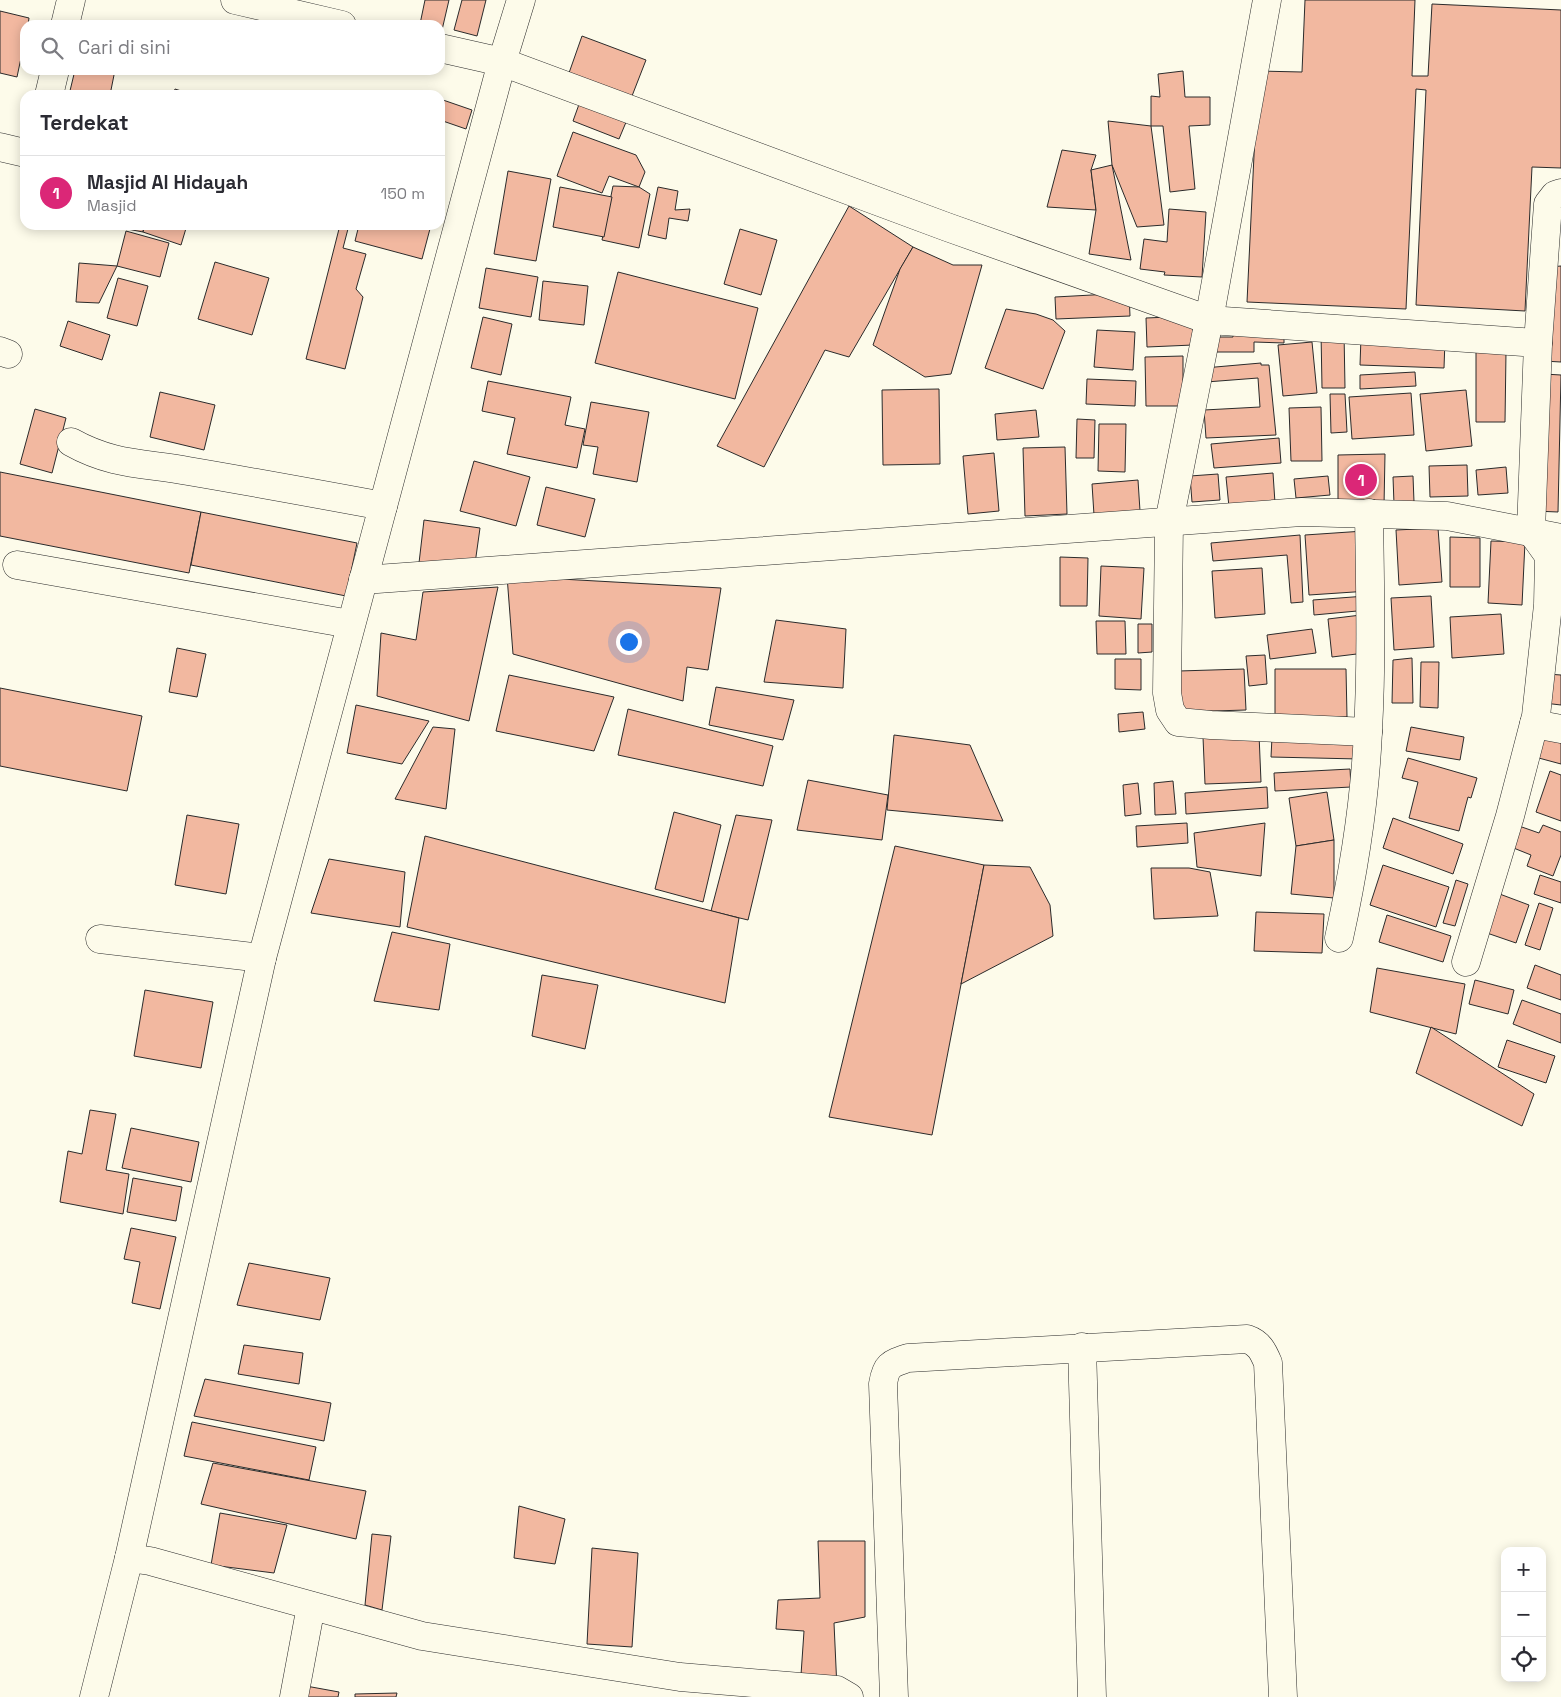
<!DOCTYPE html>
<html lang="id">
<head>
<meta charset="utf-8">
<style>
	:root { --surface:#fff; --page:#f2f2f3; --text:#2b2b33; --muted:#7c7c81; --line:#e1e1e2; --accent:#db2777 }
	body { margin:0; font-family:"Space Grotesk",sans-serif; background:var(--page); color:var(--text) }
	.controls { position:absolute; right:15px; bottom:15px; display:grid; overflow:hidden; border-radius:10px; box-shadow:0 2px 12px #0003 }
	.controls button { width:45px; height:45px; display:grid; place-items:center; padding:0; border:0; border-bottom:1px solid var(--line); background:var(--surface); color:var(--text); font:25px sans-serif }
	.you { position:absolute; left:628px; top:641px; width:18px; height:18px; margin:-12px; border:4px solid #fff; border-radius:50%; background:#1a73e8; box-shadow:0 0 0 8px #1a73e833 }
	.badge { display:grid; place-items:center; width:32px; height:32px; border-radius:50%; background:var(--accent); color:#fff; font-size:16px; font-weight:700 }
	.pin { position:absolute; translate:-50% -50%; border:2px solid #fff; box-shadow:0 1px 5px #0006 }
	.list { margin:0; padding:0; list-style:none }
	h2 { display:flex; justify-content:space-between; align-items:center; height:65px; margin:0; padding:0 20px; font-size:21px }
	h2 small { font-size:16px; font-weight:400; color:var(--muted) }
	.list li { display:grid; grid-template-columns:32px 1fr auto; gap:15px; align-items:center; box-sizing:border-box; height:75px; padding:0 20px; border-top:1px solid var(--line) }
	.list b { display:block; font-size:19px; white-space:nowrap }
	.list p { margin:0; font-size:16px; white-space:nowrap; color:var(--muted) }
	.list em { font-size:16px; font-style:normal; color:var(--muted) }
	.icon { flex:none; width:28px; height:28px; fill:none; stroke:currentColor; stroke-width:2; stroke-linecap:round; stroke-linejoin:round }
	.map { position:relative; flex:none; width:1561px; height:1697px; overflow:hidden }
	.search { position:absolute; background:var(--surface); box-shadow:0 2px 12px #0003; left:20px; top:20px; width:425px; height:55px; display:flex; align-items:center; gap:12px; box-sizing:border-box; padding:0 18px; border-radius:15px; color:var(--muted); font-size:19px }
	.panel { position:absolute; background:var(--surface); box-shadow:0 2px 12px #0003; left:20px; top:90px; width:425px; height:140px; border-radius:15px }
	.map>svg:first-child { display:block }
	.building { fill:#f2b8a0; stroke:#2b2b2b }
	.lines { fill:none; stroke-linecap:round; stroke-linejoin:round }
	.minor-casing { stroke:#2b2b2b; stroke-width:29 }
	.minor { stroke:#fdfbea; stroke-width:28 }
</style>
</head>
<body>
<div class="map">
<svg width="1561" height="1697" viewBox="0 0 1561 1697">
	<rect width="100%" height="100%" fill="#fdfbea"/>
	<g class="building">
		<path d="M 425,0 L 449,0 L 442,30 L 440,29 L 440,25 L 420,24 Z"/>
		<path d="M 462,0 L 486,0 L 477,36 L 454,30 Z"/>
		<path d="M 1305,0 L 1415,0 L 1412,76 L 1428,76 L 1432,4 L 1561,10 L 1561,168 L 1532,167 L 1525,311 L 1416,305 L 1426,90 L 1416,89 L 1406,309 L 1247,302 L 1258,71 L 1302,72 Z"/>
		<path d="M 0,11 L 29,18 L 28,25 L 25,25 L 25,39 L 17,77 L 0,73 Z"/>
		<path d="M 582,36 L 646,60 L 632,96 L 569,73 Z"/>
		<path d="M 75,70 L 115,70 L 110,95 L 69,95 Z"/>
		<path d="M 1183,71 L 1185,97 L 1210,97 L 1210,125 L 1189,126 L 1195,189 L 1170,192 L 1163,126 L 1151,126 L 1151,96 L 1160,97 L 1158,74 Z"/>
		<path d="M 175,89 L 194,95 L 173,95 Z"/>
		<path d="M 582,96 L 629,115 L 619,139 L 573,121 Z"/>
		<path d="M 443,100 L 472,110 L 466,129 L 440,120 Z"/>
		<path d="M 1108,121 L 1151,126 L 1164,225 L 1137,227 L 1112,165 Z"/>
		<path d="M 573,132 L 636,155 L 645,172 L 639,187 L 609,176 L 602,193 L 557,176 Z"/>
		<path d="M 1062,150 L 1096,155 L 1091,170 L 1096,210 L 1047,207 Z"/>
		<path d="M 1112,165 L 1131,260 L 1089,254 L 1096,210 L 1091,170 Z"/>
		<path d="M 508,171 L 551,179 L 536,261 L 494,254 Z"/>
		<path d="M 613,186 L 639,187 L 650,194 L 639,248 L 602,240 Z"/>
		<path d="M 560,187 L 612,197 L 604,237 L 553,227 Z"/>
		<path d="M 658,187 L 678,191 L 675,210 L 690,209 L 688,221 L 669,218 L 666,239 L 648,235 Z"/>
		<path d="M 849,206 L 913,247 L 849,357 L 825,350 L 764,467 L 717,446 Z"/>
		<path d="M 1169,209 L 1206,212 L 1202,277 L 1164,275 L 1165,272 L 1140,269 L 1144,239 L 1167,242 Z"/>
		<path d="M 106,225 L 144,225 L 143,232 Z"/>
		<path d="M 145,225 L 187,225 L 181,245 L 143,232 Z"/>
		<path d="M 340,225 L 349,225 L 343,248 L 366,254 L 356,289 L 363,297 L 345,369 L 306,359 Z"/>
		<path d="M 359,225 L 431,225 L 422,259 L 355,241 Z"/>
		<path d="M 740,229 L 777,240 L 761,295 L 724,284 Z"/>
		<path d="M 126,231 L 169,243 L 160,277 L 117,266 Z"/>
		<path d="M 913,247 L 953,265 L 982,265 L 951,374 L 925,377 L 873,345 L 900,269 Z"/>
		<path d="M 215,262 L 269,278 L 252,335 L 198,319 Z"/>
		<path d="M 79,263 L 117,266 L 99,303 L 76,302 Z"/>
		<path d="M 1561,266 L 1561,362 L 1543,361 L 1549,267 Z"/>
		<path d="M 486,268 L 538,277 L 531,317 L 479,308 Z"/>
		<path d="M 618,272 L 758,308 L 735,399 L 595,363 Z"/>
		<path d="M 118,278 L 148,286 L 137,326 L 107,318 Z"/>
		<path d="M 543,281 L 588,286 L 584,325 L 539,320 Z"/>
		<path d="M 1129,293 L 1130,316 L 1056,319 L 1055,297 Z"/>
		<path d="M 1006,309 L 1036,314 L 1053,320 L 1065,331 L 1043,389 L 985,368 Z"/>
		<path d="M 1192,316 L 1193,345 L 1147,347 L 1146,318 Z"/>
		<path d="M 483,317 L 512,324 L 501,375 L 471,368 Z"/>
		<path d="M 68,321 L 110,335 L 102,360 L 60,346 Z"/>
		<path d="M 1097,330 L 1135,332 L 1133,370 L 1094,367 Z"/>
		<path d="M 1233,330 L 1284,331 L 1284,343 L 1254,342 L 1254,352 L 1207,352 L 1207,337 L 1233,337 Z"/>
		<path d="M 1321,332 L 1344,332 L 1345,388 L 1322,388 Z"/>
		<path d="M 1361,337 L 1445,340 L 1444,368 L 1360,365 Z"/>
		<path d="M 1312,342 L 1317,393 L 1283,396 L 1278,345 Z"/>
		<path d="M 1476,352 L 1506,352 L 1505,422 L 1476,422 Z"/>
		<path d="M 1183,356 L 1183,406 L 1146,406 L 1145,357 Z"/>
		<path d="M 1261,363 L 1261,365 L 1269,365 L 1276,435 L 1206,438 L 1204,410 L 1260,407 L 1258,378 L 1206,382 L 1204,368 Z"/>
		<path d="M 1415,372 L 1416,386 L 1360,389 L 1360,375 Z"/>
		<path d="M 1544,374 L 1561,375 L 1558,512 L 1534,511 Z"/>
		<path d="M 1087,379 L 1136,381 L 1135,406 L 1086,404 Z"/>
		<path d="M 488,381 L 571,397 L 565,425 L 585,429 L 577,468 L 507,454 L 515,418 L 482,411 Z"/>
		<path d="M 939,389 L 940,464 L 883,465 L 882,390 Z"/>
		<path d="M 1466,390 L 1472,446 L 1426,451 L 1420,394 Z"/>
		<path d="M 160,392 L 215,405 L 204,450 L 150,437 Z"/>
		<path d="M 1411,393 L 1414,435 L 1352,439 L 1349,397 Z"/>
		<path d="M 1330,394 L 1345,394 L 1347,432 L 1331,433 Z"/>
		<path d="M 591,402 L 649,412 L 637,482 L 593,474 L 598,447 L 583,445 Z"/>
		<path d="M 1321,407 L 1322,461 L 1291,461 L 1289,408 Z"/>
		<path d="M 35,409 L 66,418 L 52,473 L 20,464 Z"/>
		<path d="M 1036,410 L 1039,437 L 997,440 L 995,414 Z"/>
		<path d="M 1077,419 L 1095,420 L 1094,458 L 1076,458 Z"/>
		<path d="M 1099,424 L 1126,424 L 1125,472 L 1098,471 Z"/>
		<path d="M 1279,438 L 1281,463 L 1214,468 L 1211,444 Z"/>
		<path d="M 1065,447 L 1067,514 L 1025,516 L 1023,448 Z"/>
		<path d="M 994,453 L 999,511 L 968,514 L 963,456 Z"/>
		<path d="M 1385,454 L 1384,506 L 1338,505 L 1338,455 Z"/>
		<path d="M 474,461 L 530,477 L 516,526 L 460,511 Z"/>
		<path d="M 1467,465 L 1468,496 L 1430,497 L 1429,466 Z"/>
		<path d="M 1506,467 L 1508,493 L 1478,495 L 1476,470 Z"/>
		<path d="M 0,472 L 201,512 L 189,573 L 0,536 Z"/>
		<path d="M 1273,473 L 1275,503 L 1229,507 L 1226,477 Z"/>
		<path d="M 1218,474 L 1220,500 L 1192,502 L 1190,476 Z"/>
		<path d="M 1328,476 L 1330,495 L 1296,498 L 1294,479 Z"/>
		<path d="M 1413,476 L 1414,502 L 1394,504 L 1393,477 Z"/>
		<path d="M 1138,480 L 1140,511 L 1094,515 L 1092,484 Z"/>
		<path d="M 546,487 L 595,499 L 585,537 L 537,525 Z"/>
		<path d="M 201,512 L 357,543 L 346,596 L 191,565 Z"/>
		<path d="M 424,520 L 480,528 L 474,571 L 419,563 Z"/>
		<path d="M 1438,528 L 1442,582 L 1399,585 L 1396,530 Z"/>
		<path d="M 1364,531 L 1369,591 L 1309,595 L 1305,535 Z"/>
		<path d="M 1300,535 L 1303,602 L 1291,603 L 1287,555 L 1213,561 L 1211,543 Z"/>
		<path d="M 1450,537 L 1480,538 L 1480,587 L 1450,587 Z"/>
		<path d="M 1491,541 L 1525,542 L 1522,605 L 1488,603 Z"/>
		<path d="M 1060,557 L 1088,558 L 1087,606 L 1060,606 Z"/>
		<path d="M 1101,566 L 1144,568 L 1141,619 L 1099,616 Z"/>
		<path d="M 1262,568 L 1265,614 L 1215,618 L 1212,571 Z"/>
		<path d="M 507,576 L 721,588 L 708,670 L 687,667 L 683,701 L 513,654 Z"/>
		<path d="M 498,587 L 469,721 L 377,696 L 381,633 L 416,640 L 423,592 Z"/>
		<path d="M 1366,596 L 1368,610 L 1314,615 L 1313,600 Z"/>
		<path d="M 1431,596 L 1434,647 L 1394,650 L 1391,598 Z"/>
		<path d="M 1501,614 L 1504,654 L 1452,658 L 1450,617 Z"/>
		<path d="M 1361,615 L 1365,653 L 1332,657 L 1328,619 Z"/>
		<path d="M 776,620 L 846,629 L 843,688 L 764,682 Z"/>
		<path d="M 1096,621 L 1125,621 L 1126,654 L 1097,654 Z"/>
		<path d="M 1138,624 L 1152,624 L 1152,652 L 1138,653 Z"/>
		<path d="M 1312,629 L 1316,653 L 1270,659 L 1267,635 Z"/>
		<path d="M 177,648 L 206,654 L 197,697 L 169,692 Z"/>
		<path d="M 1265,655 L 1267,684 L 1249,686 L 1246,656 Z"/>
		<path d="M 1412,658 L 1413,703 L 1392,703 L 1393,660 Z"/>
		<path d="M 1115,659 L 1141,659 L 1141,690 L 1115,689 Z"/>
		<path d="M 1421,662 L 1439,662 L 1438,708 L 1420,707 Z"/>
		<path d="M 1244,669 L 1246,710 L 1180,712 L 1179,671 Z"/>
		<path d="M 1275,669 L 1346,669 L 1347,717 L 1275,718 Z"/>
		<path d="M 1547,674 L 1561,675 L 1561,705 L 1544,703 Z"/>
		<path d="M 509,675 L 614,697 L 594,751 L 496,731 Z"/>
		<path d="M 716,687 L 794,700 L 783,740 L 709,725 Z"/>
		<path d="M 0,688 L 142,716 L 127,791 L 0,766 Z"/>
		<path d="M 356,705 L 429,721 L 402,764 L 347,753 Z"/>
		<path d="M 628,709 L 773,746 L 763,786 L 618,755 Z"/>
		<path d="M 1143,712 L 1145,729 L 1119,732 L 1118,714 Z"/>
		<path d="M 433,727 L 455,729 L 446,809 L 395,799 Z"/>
		<path d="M 1411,727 L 1464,737 L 1460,760 L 1406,751 Z"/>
		<path d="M 1542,728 L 1561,733 L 1561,764 L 1535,757 Z"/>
		<path d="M 1259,734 L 1261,782 L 1205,784 L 1203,737 Z"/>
		<path d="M 894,735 L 970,745 L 1003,821 L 887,810 Z"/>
		<path d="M 1272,737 L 1360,740 L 1359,759 L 1271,757 Z"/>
		<path d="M 1408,758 L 1477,778 L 1471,798 L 1468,797 L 1459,831 L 1409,818 L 1418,782 L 1402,778 Z"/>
		<path d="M 1350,769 L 1351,787 L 1275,791 L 1274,773 Z"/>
		<path d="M 1550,771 L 1561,775 L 1561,821 L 1536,812 Z"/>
		<path d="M 808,780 L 888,795 L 882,840 L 797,830 Z"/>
		<path d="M 1173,781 L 1176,814 L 1155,815 L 1154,783 Z"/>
		<path d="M 1138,783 L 1141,814 L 1125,816 L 1123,785 Z"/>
		<path d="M 1267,787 L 1268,808 L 1186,814 L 1185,793 Z"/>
		<path d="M 1327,792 L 1334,840 L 1296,846 L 1289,798 Z"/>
		<path d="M 674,812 L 721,825 L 703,902 L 655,889 Z"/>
		<path d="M 187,815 L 239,824 L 226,894 L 175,885 Z"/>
		<path d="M 736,815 L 772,820 L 748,920 L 711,911 Z"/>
		<path d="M 1393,818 L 1463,844 L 1453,874 L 1383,848 Z"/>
		<path d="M 1187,823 L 1188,843 L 1137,847 L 1136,826 Z"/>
		<path d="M 1265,823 L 1261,876 L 1197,867 L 1194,833 Z"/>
		<path d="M 1543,825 L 1561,832 L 1561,855 L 1553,876 L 1527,866 L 1531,855 L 1511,847 L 1519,826 L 1539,833 Z"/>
		<path d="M 425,836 L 739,918 L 725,1003 L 407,927 Z"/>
		<path d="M 1334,840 L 1334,898 L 1291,894 L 1296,846 Z"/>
		<path d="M 895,846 L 984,865 L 932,1135 L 829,1117 Z"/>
		<path d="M 329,859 L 405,872 L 400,927 L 311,913 Z"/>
		<path d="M 984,865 L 1030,867 L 1050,905 L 1053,936 L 961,984 Z"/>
		<path d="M 1383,865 L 1449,887 L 1436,927 L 1370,905 Z"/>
		<path d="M 1151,868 L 1189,868 L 1210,872 L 1218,916 L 1154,919 Z"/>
		<path d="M 1540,875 L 1561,882 L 1561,903 L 1534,894 Z"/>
		<path d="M 1456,880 L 1468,884 L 1455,926 L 1443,923 Z"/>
		<path d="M 1497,893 L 1529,905 L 1516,943 L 1484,932 Z"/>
		<path d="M 1539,903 L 1553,908 L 1540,950 L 1525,945 Z"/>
		<path d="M 1256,912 L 1324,914 L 1322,953 L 1254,951 Z"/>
		<path d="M 1387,915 L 1451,936 L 1443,962 L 1379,942 Z"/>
		<path d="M 392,932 L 450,944 L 439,1010 L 374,1001 Z"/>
		<path d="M 1535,965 L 1561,975 L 1561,1000 L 1527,988 Z"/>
		<path d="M 1377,968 L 1465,984 L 1456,1034 L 1370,1012 Z"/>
		<path d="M 542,975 L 598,985 L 585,1049 L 532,1036 Z"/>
		<path d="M 1475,980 L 1514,990 L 1508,1014 L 1469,1004 Z"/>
		<path d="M 145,990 L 213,1002 L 201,1068 L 134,1056 Z"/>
		<path d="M 1522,1000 L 1561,1014 L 1561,1043 L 1513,1024 Z"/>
		<path d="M 1431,1027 L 1534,1094 L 1522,1126 L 1416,1073 Z"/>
		<path d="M 1507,1040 L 1555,1056 L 1546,1083 L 1498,1067 Z"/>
		<path d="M 90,1110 L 116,1114 L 106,1170 L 129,1174 L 123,1214 L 60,1202 L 68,1151 L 82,1154 Z"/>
		<path d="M 131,1128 L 199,1142 L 191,1182 L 122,1168 Z"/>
		<path d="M 133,1178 L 182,1187 L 176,1221 L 127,1212 Z"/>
		<path d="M 131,1228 L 176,1237 L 160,1309 L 132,1303 L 140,1262 L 124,1259 Z"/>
		<path d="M 249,1263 L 330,1278 L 320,1320 L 237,1305 Z"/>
		<path d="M 244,1345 L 303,1353 L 299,1384 L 238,1374 Z"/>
		<path d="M 205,1379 L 331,1403 L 324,1441 L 194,1416 Z"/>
		<path d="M 192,1422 L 316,1447 L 309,1480 L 184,1456 Z"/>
		<path d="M 213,1463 L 366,1491 L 356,1539 L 201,1504 Z"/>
		<path d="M 519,1506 L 565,1519 L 555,1564 L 514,1558 Z"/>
		<path d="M 220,1513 L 287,1525 L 274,1573 L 211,1565 Z"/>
		<path d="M 372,1534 L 391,1536 L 382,1610 L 365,1605 Z"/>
		<path d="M 818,1541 L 865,1541 L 865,1617 L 834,1623 L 837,1689 L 801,1675 L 804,1631 L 776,1629 L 778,1600 L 820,1598 Z"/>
		<path d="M 592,1548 L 638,1553 L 632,1647 L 587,1644 Z"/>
		<path d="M 306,1686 L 339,1692 L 338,1697 L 304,1697 Z"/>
		<path d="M 397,1693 L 396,1697 L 355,1697 L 355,1694 Z"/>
	</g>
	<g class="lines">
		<g class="minor-casing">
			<g id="minor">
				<path d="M 235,0 L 342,25"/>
				<path d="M 1267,0 L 1209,320 L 1169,522 L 1167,693 L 1170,710 L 1178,722 L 1211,725 L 1368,732"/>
				<path d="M 65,25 L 71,0"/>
				<path d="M 440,48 L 502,62 L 947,227 L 1209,320 L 1538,343"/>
				<path d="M 49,95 L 55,70"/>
				<path d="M 0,147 L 25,153"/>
				<path d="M 0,351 L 8,354"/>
				<path d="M 71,442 C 112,465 143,463 188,471 C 253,482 318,494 383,506"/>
				<path d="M 17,565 L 350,624"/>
				<path d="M 363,580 L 1302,512 L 1447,516 L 1561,538"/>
				<path d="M 1534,724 L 1561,729"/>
				<path d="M 1339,938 C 1354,870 1365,800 1368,731 C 1372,658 1370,586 1369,513"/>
				<path d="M 100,939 L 262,958"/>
				<path d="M 1466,962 L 1510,816 L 1536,716 L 1548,605 L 1549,556 L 1531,531 L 1538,343 L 1548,204 L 1555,195 L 1561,193"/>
				<path d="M 1082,1347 L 1092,1697"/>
				<path d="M 129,1558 L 150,1561 L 422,1636 L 680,1677 L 837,1690 L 849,1697"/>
				<path d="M 94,1697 L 129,1558 L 262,958 L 502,62 L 521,0"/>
				<path d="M 294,1697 L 311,1606"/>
				<path d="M 894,1697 L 883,1384 C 886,1365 890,1364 908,1358 L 1247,1339 C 1259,1343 1263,1351 1268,1363 L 1283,1697"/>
			</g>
		</g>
		<use href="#minor" class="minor"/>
	</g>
</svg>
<div class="controls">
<button>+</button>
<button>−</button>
<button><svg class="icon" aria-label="locate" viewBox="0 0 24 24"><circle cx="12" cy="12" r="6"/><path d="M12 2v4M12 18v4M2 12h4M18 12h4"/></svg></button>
</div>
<div class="you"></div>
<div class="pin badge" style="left:1361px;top:480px">1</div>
<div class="search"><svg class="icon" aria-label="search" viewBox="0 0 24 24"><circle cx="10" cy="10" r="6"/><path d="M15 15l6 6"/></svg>Cari di sini</div>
<section class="panel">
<h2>Terdekat<small></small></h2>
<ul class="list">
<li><span class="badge">1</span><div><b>Masjid Al Hidayah</b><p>Masjid</p></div><em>150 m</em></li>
</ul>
</section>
</div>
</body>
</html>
